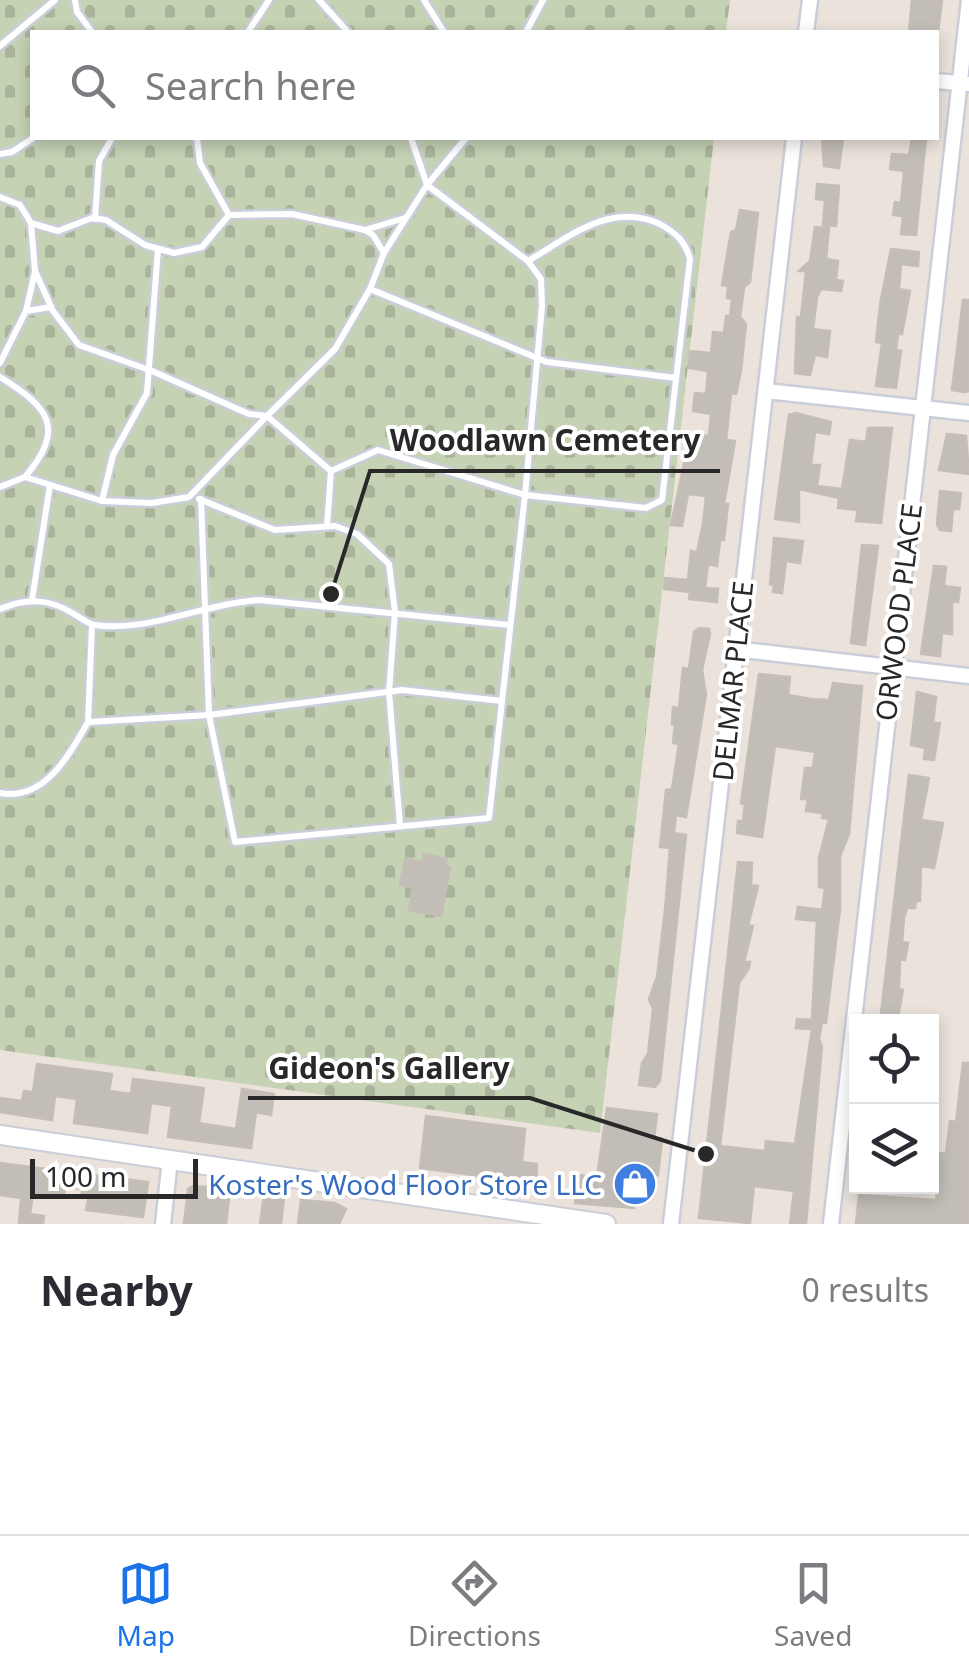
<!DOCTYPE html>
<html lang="en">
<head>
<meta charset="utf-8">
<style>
	:root { --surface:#fff; --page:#f2f2f3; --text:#2b2b33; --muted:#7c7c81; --line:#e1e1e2; --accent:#1a73e8 }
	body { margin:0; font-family:"Noto Sans",sans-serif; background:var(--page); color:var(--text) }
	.controls { position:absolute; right:30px; bottom:30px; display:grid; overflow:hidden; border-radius:0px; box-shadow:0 5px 15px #0003 }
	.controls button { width:90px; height:90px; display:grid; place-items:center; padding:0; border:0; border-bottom:2px solid var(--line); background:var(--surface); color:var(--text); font:50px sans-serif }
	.scale { position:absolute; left:30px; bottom:25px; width:168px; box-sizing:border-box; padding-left:10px; border:5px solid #282828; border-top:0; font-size:28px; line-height:35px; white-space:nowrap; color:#282828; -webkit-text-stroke:8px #fff; paint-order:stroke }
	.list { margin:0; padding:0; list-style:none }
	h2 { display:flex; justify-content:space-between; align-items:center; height:130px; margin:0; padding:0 40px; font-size:42px }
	h2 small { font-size:32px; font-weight:400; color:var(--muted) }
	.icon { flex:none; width:55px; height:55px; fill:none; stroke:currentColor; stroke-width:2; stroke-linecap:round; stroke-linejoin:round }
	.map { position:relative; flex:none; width:969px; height:1224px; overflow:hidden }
	.search { position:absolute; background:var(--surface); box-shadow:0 5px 15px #0003; left:30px; right:30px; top:30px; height:110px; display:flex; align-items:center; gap:25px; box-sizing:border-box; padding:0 35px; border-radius:0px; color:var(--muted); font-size:38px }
	.sheet { height:310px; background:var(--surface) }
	nav { display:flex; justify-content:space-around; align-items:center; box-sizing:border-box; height:140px; border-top:2px solid var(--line); background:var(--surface); font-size:28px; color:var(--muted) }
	nav a { display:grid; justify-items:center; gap:5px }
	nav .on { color:var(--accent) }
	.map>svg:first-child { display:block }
	.cemetery { fill:url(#cemetery-stones) }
	.building { fill:#c2bdb7; stroke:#c5beb5; stroke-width:2.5 }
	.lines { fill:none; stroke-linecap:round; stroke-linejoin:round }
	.service-casing { stroke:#caced9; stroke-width:11 }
	.minor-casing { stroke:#caced9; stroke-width:19 }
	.tertiary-casing { stroke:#caced9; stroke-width:22 }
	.service { stroke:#fff; stroke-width:6 }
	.minor { stroke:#fff; stroke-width:14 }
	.tertiary { stroke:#fff; stroke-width:18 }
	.labels { text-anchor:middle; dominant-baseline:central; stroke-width:8; stroke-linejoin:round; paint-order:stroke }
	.street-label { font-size:28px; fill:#282828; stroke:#fff }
	.shop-label { font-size:28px; fill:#366cbe; stroke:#fff; text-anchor:end }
	.leader { fill:none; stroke:#282828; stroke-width:4 }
	.callout-dot { fill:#282828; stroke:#fff; stroke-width:4 }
	.callout-label { font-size:30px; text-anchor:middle; font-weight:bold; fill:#282828; stroke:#fff; stroke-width:8; stroke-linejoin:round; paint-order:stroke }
</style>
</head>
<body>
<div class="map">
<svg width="969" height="1224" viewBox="0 0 969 1224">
	<defs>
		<pattern id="cemetery-stones" width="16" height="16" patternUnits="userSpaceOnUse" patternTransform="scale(2.5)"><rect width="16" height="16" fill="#c5d2b4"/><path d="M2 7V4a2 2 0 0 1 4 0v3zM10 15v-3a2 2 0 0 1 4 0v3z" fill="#a9b49b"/></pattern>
	</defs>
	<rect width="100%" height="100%" fill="#eae2db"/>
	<path class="cemetery" d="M 0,0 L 730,0 L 726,32 L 32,32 L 32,138 L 714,138 L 600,1133 L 0,1050 Z"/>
	<g class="building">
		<path d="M 912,0 L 942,0 L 938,32 L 909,32 Z"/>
		<path d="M 822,138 L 843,138 L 839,168 L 824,166 Z"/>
		<path d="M 912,138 L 926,138 L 916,235 L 901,234 L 903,216 L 893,215 L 895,202 L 901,203 L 904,171 L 890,169 L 892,154 L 909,155 Z"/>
		<path d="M 817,184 L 839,186 L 836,226 L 823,225 L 825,200 L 816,199 Z"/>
		<path d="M 740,210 L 758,213 L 750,282 L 744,287 L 740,317 L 746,324 L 741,371 L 736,394 L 731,393 L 728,422 L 726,440 L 735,441 L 724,504 L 728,504 L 724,540 L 720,540 L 717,566 L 708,564 L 705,588 L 718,589 L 717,602 L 689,599 L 690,592 L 664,589 L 665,578 L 688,580 L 691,551 L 697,552 L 703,524 L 706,496 L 688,494 L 682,526 L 671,525 L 686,455 L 693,456 L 696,434 L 709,436 L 711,414 L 693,411 L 695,393 L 706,394 L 708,371 L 689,368 L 690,351 L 711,353 L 713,332 L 724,333 L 726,316 L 730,316 L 732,299 L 727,298 L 728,286 L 722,285 L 731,232 L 736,230 Z"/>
		<path d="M 815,227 L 829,228 L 826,259 L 838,261 L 836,280 L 843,281 L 841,291 L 821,289 L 817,297 L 813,329 L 830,331 L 827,357 L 815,355 L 810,375 L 795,373 L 797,317 L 801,317 L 806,271 L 799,271 L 810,261 Z"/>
		<path d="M 891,249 L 919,252 L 918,266 L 901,264 L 899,289 L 910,291 L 902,334 L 898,334 L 896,350 L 901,351 L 896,388 L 876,386 L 882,343 L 876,342 L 880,305 Z"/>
		<path d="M 963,300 L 969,300 L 969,391 L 964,392 L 952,390 Z"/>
		<path d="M 795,413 L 831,422 L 829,434 L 815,432 L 811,465 L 820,465 L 817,486 L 842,489 L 850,440 L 866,442 L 868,428 L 892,428 L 881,523 L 856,521 L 858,510 L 838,508 L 839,498 L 799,489 L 799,522 L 775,519 L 789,415 Z"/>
		<path d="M 947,434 L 966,436 L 969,474 L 939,470 Z"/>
		<path d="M 940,491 L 961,493 L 959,509 L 953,509 L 951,531 L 940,530 L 937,525 Z"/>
		<path d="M 774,538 L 803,541 L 800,563 L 786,561 L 782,593 L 773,592 L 774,585 L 770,584 Z"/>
		<path d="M 862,545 L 878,546 L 865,645 L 851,643 Z"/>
		<path d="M 934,566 L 946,567 L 944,586 L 960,588 L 958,602 L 952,601 L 952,634 L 942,633 L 940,656 L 921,654 Z"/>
		<path d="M 699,628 L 709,629 L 710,634 L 702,670 L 706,694 L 686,817 L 676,815 L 674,833 L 686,835 L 660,1081 L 655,1087 L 639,1085 L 642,1063 L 648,1054 L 653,1009 L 649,999 L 657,977 L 665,910 L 670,848 L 660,847 L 666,790 L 672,789 L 679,744 L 673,743 L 675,724 L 672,724 L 673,707 L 679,708 L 683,668 L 689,669 L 694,632 Z"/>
		<path d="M 759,674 L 790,677 L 788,695 L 811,699 L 829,700 L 833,683 L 862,686 L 849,834 L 840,856 L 840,909 L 826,1023 L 822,1022 L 819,1039 L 822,1046 L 806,1224 L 790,1224 L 794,1191 L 754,1186 L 750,1223 L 699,1218 L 738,862 L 752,863 L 751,885 L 758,886 L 748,926 L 753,926 L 744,962 L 750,962 L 749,968 L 739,983 L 720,1146 L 765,1151 L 766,1141 L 795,1144 L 812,1029 L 796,1028 L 797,1019 L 812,1020 L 817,921 L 796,919 L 798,907 L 822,910 L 825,888 L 819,887 L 819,858 L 829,819 L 822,818 L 822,813 L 806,811 L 808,799 L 801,799 L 805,768 L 813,768 L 815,752 L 775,746 L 762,837 L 737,833 L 738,821 L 743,821 L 745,804 L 741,803 Z"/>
		<path d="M 917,692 L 936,697 L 933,723 L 940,723 L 934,760 L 924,759 L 925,748 L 911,745 Z"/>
		<path d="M 909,775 L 929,778 L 921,820 L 943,823 L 934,868 L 921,866 L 920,901 L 916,901 L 915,908 L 907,908 L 904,918 L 902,942 L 908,943 L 905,960 L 900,959 L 899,989 L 903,990 L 897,1022 L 880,1022 Z"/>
		<path d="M 424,854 L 447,859 L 445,866 L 450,867 L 441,916 L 409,910 L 413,887 L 400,885 L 405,859 L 422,862 Z"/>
		<path d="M 963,1063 L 969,1063 L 968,1224 L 856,1224 L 859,1195 L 936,1200 L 939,1180 L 932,1179 L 932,1152 L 946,1154 L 950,1121 L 956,1122 Z"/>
		<path d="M 37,1064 L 112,1074 L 109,1091 L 131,1094 L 133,1079 L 204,1088 L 199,1123 L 236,1129 L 242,1089 L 274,1094 L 271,1115 L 256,1112 L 251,1148 L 168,1137 L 172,1106 L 151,1103 L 147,1133 L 74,1123 L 77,1099 L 55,1096 L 52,1120 L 0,1112 L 0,1098 L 22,1101 L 24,1091 L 33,1092 Z"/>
		<path d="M 607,1108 L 657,1114 L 654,1139 L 662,1140 L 658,1175 L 640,1173 L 634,1208 L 575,1203 L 578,1175 L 597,1177 Z"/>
		<path d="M 426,1116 L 525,1129 L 522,1162 L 537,1164 L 536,1192 L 524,1191 L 525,1182 L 420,1168 Z"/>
		<path d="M 0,1163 L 148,1182 L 143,1217 L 86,1210 L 89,1195 L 82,1194 L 82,1189 L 65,1187 L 64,1197 L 33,1194 L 30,1214 L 44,1216 L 43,1224 L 19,1224 L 21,1198 L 0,1195 Z"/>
		<path d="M 193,1186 L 230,1189 L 226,1224 L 184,1224 L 188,1189 Z"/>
		<path d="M 264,1195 L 284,1197 L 281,1224 L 260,1224 Z"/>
		<path d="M 301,1200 L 335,1203 L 346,1209 L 339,1224 L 298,1224 Z"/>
	</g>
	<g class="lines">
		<g class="service-casing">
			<g id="service">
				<path d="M 75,0 L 77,12 L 92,32"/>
				<path d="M 319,0 L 348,32"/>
				<path d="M 424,0 L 444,32"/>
				<path d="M 248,32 L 269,0"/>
				<path d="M 526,32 L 543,0"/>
				<path d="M 0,46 L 55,0"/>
				<path d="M 197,138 L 200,163 L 229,215"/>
				<path d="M 0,154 L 12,152 L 33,138"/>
				<path d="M 0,197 L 20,205 L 31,223 L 58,231 L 92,218 L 106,220 L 145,245 L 174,253 L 202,247 L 229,215 L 292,214 L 365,230 L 373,235 L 384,253"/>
				<path d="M 95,219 L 99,161 L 112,138"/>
				<path d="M 31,223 L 35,271 L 53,311 L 79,345 L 152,371 L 249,414 L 267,416 L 335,349 L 370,289 L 547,362 L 676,378"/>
				<path d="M 365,230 L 405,218"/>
				<path d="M 370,289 L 384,253 L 427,185 L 411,138"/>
				<path d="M 26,311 L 51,307"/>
				<path d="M 0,363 L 26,311 L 35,272"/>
				<path d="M 0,377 C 48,407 67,427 25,477"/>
				<path d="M 0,487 L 25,477 L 102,501 L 152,503 L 189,497 L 267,416 L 331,471 L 378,450 L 525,495 L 542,306 L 541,279 L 528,261"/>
				<path d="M 199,499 L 275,530 L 335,526 L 357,534 L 389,564 L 395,612 L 389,692 L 400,826"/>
				<path d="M 201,499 L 209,715 L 402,690 L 502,701"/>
				<path d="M 102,501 L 113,455 L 147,393 L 158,249"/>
				<path d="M 327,526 L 331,471"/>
				<path d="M 32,600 L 50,485"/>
				<path d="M 0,609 C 27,598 49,598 74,614 C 81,618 88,624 95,625 C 147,633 206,603 259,600 L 510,625"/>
				<path d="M 88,722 L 92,625"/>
				<path d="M 0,793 C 45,801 69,755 88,722 L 209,715 L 235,842 L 489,818 L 525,495 L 646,508 L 662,500 L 690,259 C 685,241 676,233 660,224 C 611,201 569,237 528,261 L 427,185 L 466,138"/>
			</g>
		</g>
		<g class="minor-casing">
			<g id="minor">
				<path d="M 806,32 L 810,0"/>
				<path d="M 936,81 L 969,84"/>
				<path d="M 766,391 L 969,413"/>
				<path d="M 735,649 L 969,676"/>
				<path d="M 163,1224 L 170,1160"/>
				<path d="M 671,1224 L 794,138"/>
				<path d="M 831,1224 L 969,0"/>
			</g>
		</g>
		<g class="tertiary-casing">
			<path id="tertiary" d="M 0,1135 L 606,1224"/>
		</g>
		<use href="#service" class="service"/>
		<use href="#minor" class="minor"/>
		<use href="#tertiary" class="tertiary"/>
	</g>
	<defs>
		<g id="shop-disc" transform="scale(2.25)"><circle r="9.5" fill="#3f7fe0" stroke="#fff"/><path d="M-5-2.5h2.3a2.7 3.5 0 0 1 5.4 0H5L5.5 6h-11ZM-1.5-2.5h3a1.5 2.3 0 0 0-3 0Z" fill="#fff"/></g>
	</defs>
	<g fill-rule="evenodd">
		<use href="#shop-disc" x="635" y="1184"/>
	</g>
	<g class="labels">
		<g class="street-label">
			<text transform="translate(898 612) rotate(-83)">ORWOOD PLACE</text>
			<text transform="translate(732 681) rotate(-84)">DELMAR PLACE</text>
		</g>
		<g class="shop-label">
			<text x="602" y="1184">Koster's Wood Floor Store LLC</text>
		</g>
	</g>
	<path class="leader" d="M331 594L370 471H720M706 1154L530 1098H248"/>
	<g class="callout-dot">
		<circle cx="331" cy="594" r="10"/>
		<circle cx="706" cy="1154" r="10"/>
	</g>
	<g class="callout-label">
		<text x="545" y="451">Woodlawn Cemetery</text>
		<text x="389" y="1079">Gideon's Gallery</text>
	</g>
</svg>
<div class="controls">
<button><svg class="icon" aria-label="locate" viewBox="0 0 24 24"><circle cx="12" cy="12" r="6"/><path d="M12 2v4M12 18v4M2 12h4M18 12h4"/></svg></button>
<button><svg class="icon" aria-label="layers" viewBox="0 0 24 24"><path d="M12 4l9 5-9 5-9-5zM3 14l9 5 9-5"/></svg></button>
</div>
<div class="scale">100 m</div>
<div class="search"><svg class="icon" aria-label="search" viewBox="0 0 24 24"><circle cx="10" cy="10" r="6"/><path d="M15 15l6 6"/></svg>Search here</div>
</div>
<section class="sheet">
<h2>Nearby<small>0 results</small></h2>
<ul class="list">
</ul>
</section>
<nav>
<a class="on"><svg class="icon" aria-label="map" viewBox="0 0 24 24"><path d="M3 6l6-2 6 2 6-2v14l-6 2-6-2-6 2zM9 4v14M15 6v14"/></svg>Map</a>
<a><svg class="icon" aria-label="directions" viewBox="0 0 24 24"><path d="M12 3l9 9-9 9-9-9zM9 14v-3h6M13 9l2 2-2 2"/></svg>Directions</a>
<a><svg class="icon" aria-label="saved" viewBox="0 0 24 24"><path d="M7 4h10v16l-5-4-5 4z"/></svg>Saved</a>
</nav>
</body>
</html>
